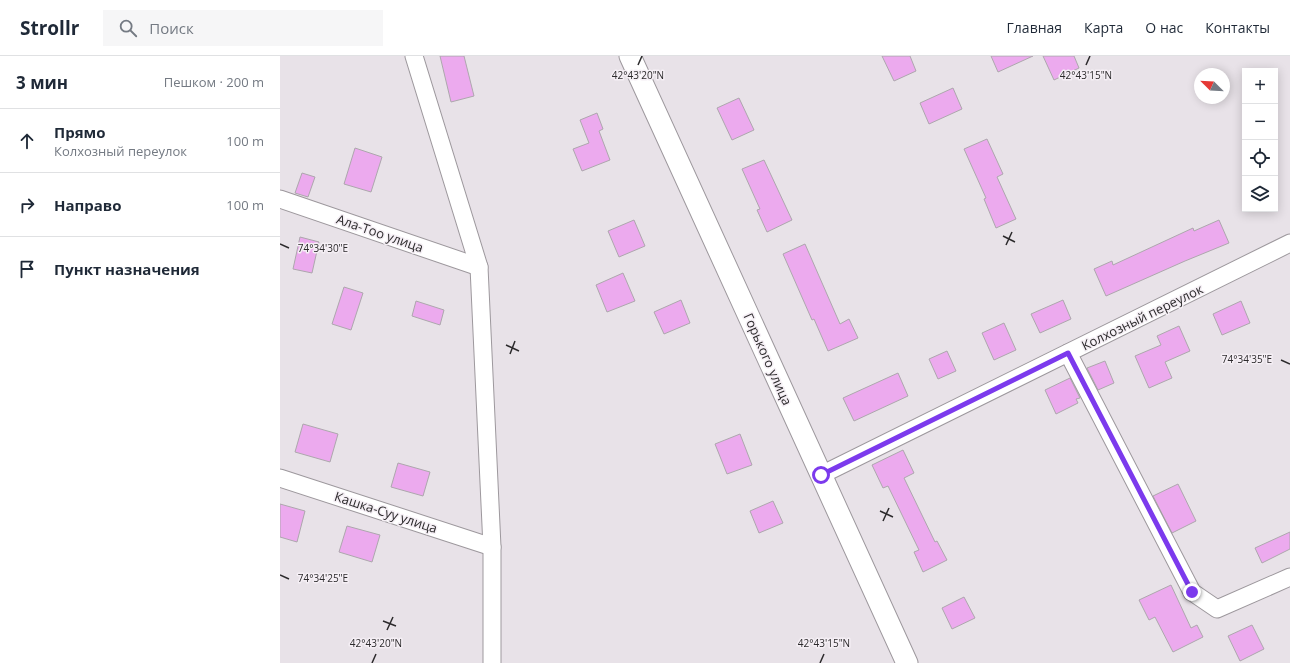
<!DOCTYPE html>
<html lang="ru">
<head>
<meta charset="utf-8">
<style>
	:root { --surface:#fff; --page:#f6f6f7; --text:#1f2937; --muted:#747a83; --line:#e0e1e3 }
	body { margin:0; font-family:"Open Sans",sans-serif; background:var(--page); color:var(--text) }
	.controls { position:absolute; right:12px; top:12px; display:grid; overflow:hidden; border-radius:0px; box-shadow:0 2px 10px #0003 }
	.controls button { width:36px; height:36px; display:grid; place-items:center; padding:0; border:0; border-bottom:1px solid var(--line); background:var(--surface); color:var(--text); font:20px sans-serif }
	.compass { position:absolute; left:914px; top:12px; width:36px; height:36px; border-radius:50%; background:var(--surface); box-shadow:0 2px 10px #0003; rotate:294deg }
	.stop { position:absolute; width:12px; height:12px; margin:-9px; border:3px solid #7c3aed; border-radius:50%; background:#fff }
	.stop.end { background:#7c3aed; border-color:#fff; box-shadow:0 1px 4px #0008 }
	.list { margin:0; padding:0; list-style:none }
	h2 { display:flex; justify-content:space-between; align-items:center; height:52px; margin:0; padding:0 16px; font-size:17px }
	h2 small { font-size:13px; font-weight:400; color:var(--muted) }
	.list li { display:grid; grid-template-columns:26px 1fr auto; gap:12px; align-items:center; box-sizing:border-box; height:64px; padding:0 16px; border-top:1px solid var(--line) }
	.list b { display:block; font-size:15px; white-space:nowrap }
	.list p { margin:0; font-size:13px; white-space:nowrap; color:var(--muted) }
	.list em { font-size:13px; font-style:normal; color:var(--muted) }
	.icon { flex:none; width:22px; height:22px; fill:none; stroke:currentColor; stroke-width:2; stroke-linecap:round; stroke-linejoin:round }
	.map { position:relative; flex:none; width:1010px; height:607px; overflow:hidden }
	header { display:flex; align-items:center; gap:24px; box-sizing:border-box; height:56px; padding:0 20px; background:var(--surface); border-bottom:1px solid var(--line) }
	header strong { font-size:19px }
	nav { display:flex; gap:22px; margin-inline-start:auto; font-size:14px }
	.search { width:280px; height:36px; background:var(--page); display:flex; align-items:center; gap:10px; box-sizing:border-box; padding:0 14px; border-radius:0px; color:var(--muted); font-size:15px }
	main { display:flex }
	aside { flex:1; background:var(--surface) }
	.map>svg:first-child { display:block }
	.building { fill:#ecaaee; stroke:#ada7ad }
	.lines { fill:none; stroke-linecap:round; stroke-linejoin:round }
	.minor-casing { stroke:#9d989d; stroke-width:19 }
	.tertiary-casing { stroke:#9d989d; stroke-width:23 }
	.minor { stroke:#fff; stroke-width:17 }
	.tertiary { stroke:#fff; stroke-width:21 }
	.route { stroke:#7c3aed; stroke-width:5 }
	.ticks { fill:none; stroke:#2c2a2c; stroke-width:1.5 }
	.labels { text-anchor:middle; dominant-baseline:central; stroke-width:3; stroke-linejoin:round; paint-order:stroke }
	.street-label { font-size:13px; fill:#2c2a2c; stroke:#f5eff5 }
	.ticks-label { font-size:10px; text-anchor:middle; fill:#2c2a2c; stroke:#f5eff5; stroke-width:3; stroke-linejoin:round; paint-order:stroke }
</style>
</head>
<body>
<header>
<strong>Strollr</strong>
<div class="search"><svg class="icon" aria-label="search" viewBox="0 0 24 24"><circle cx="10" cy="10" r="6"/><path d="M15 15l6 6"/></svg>Поиск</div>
<nav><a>Главная</a><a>Карта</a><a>О нас</a><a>Контакты</a></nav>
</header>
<main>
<aside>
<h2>3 мин<small>Пешком · 200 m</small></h2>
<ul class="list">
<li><svg class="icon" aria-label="ahead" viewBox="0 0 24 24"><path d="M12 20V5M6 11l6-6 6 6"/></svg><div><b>Прямо</b><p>Колхозный переулок</p></div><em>100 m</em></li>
<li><svg class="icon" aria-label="right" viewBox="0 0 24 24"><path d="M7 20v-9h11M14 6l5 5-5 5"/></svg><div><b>Направо</b></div><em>100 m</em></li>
<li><svg class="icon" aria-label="arrive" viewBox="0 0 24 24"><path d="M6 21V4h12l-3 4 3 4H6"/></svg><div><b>Пункт назначения</b></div></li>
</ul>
</aside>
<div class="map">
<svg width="1010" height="607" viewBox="0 0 1010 607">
	<rect width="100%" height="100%" fill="#e8e2e8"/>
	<g class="building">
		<path d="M 160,0 L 184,0 L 194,40 L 171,46 Z"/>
		<path d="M 602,0 L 630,0 L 636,15 L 614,25 Z"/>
		<path d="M 711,0 L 753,0 L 718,16 Z"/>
		<path d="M 763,0 L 794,0 L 799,12 L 774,24 Z"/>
		<path d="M 673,32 L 682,53 L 649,68 L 640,47 Z"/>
		<path d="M 459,42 L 474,74 L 452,84 L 437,52 Z"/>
		<path d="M 317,57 L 323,73 L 319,75 L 330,104 L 302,115 L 293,93 L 309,87 L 300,64 Z"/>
		<path d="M 707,83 L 723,118 L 717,121 L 736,163 L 716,172 L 704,143 L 706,142 L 684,93 Z"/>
		<path d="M 75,92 L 102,101 L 91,136 L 64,128 Z"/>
		<path d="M 484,104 L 512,164 L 487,176 L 477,154 L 480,153 L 462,113 Z"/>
		<path d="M 22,117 L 35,121 L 28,141 L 15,137 Z"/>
		<path d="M 354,164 L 365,190 L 339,201 L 328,175 Z"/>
		<path d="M 939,164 L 949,187 L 905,205 L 826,240 L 814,213 L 832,205 L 833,209 L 913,172 L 914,175 Z"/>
		<path d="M 20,181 L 39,186 L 32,217 L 13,213 Z"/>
		<path d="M 525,188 L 560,268 L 569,263 L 578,282 L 548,295 L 534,263 L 532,264 L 503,198 Z"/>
		<path d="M 343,217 L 355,245 L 327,256 L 316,229 Z"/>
		<path d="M 64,231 L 83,237 L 71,274 L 52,268 Z"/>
		<path d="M 401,244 L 410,267 L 384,278 L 374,256 Z"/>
		<path d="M 783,244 L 791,263 L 760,277 L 751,258 Z"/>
		<path d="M 136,245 L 164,254 L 160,269 L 132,260 Z"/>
		<path d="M 961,245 L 970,267 L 942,279 L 933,258 Z"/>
		<path d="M 724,267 L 736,294 L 714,304 L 702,277 Z"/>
		<path d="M 899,270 L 910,295 L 885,306 L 892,322 L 869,332 L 855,300 L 881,289 L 877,280 Z"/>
		<path d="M 667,295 L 676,315 L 658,323 L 649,303 Z"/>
		<path d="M 825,305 L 834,327 L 818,334 L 807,312 Z"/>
		<path d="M 618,317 L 628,340 L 574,365 L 563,342 Z"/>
		<path d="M 790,322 L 800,342 L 796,343 L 798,347 L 776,358 L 765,334 Z"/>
		<path d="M 23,368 L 58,378 L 50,406 L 15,396 Z"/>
		<path d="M 460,378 L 472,409 L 447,418 L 435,388 Z"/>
		<path d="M 623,394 L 634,417 L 624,422 L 655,486 L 657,485 L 667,504 L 643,516 L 634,496 L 639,494 L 608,430 L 603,432 L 592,409 Z"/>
		<path d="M 118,407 L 150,416 L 143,440 L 111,431 Z"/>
		<path d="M 898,428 L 916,465 L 892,477 L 873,440 Z"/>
		<path d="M 493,445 L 503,467 L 479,477 L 470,455 Z"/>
		<path d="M 0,448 L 25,455 L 17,486 L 0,481 Z"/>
		<path d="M 67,470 L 100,479 L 92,506 L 59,496 Z"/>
		<path d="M 1010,476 L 1010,493 L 982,507 L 975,492 Z"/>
		<path d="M 891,529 L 911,572 L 917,569 L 923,581 L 893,596 L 875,561 L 869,564 L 859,544 Z"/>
		<path d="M 684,541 L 695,562 L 672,573 L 662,552 Z"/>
		<path d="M 972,569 L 984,593 L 960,605 L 948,580 Z"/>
	</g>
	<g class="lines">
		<g class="minor-casing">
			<g id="minor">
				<path d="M 134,0 L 199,211 L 212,491 L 212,607"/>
				<path d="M 0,143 L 199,211"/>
				<path d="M 788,297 L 912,536 L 937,553 L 1010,521"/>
				<path d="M 541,419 L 1010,187"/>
				<path d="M 0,422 L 212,491"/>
			</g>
		</g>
		<g class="tertiary-casing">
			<path id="tertiary" d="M 350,0 L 627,607"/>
		</g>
		<use href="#minor" class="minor"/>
		<use href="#tertiary" class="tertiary"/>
	</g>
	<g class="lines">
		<path class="route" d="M 541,419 L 788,297 L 912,536"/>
	</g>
	<path class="ticks" d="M 358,9 L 362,0M 806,9 L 810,0M 723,180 L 735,186M 0,188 L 9,192M 726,189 L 732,176M 226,289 L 239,295M 230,298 L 235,285M 1001,304 L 1010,308M 600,455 L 613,461M 603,465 L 609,452M 0,519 L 9,523M 103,565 L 116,570M 107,574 L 113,561M 92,607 L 96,598M 540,607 L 544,598"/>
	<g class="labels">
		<g class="street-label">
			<text transform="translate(100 177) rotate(19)">Ала-Тоо улица</text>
			<text transform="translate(862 261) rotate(-26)">Колхозный переулок</text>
			<text transform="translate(488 303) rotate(66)">Горького улица</text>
			<text transform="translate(106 456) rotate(18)">Кашка-Суу улица</text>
		</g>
	</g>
	<g class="ticks-label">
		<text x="358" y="23">42°43'20"N</text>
		<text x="806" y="23">42°43'15"N</text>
		<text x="43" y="196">74°34'30"E</text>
		<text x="967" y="307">74°34'35"E</text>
		<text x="43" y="526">74°34'25"E</text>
		<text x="96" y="591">42°43'20"N</text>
		<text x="544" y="591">42°43'15"N</text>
	</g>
</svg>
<div class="controls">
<button>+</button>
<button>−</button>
<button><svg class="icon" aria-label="locate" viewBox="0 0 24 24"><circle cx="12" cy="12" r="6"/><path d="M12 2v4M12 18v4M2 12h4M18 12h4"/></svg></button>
<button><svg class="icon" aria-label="layers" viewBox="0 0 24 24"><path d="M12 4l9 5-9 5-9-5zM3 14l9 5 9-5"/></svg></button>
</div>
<svg class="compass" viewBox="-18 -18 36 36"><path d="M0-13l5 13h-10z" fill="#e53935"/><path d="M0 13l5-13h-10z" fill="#747a83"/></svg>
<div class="stop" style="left:541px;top:419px"></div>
<div class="stop end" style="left:912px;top:536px"></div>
</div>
</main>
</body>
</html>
